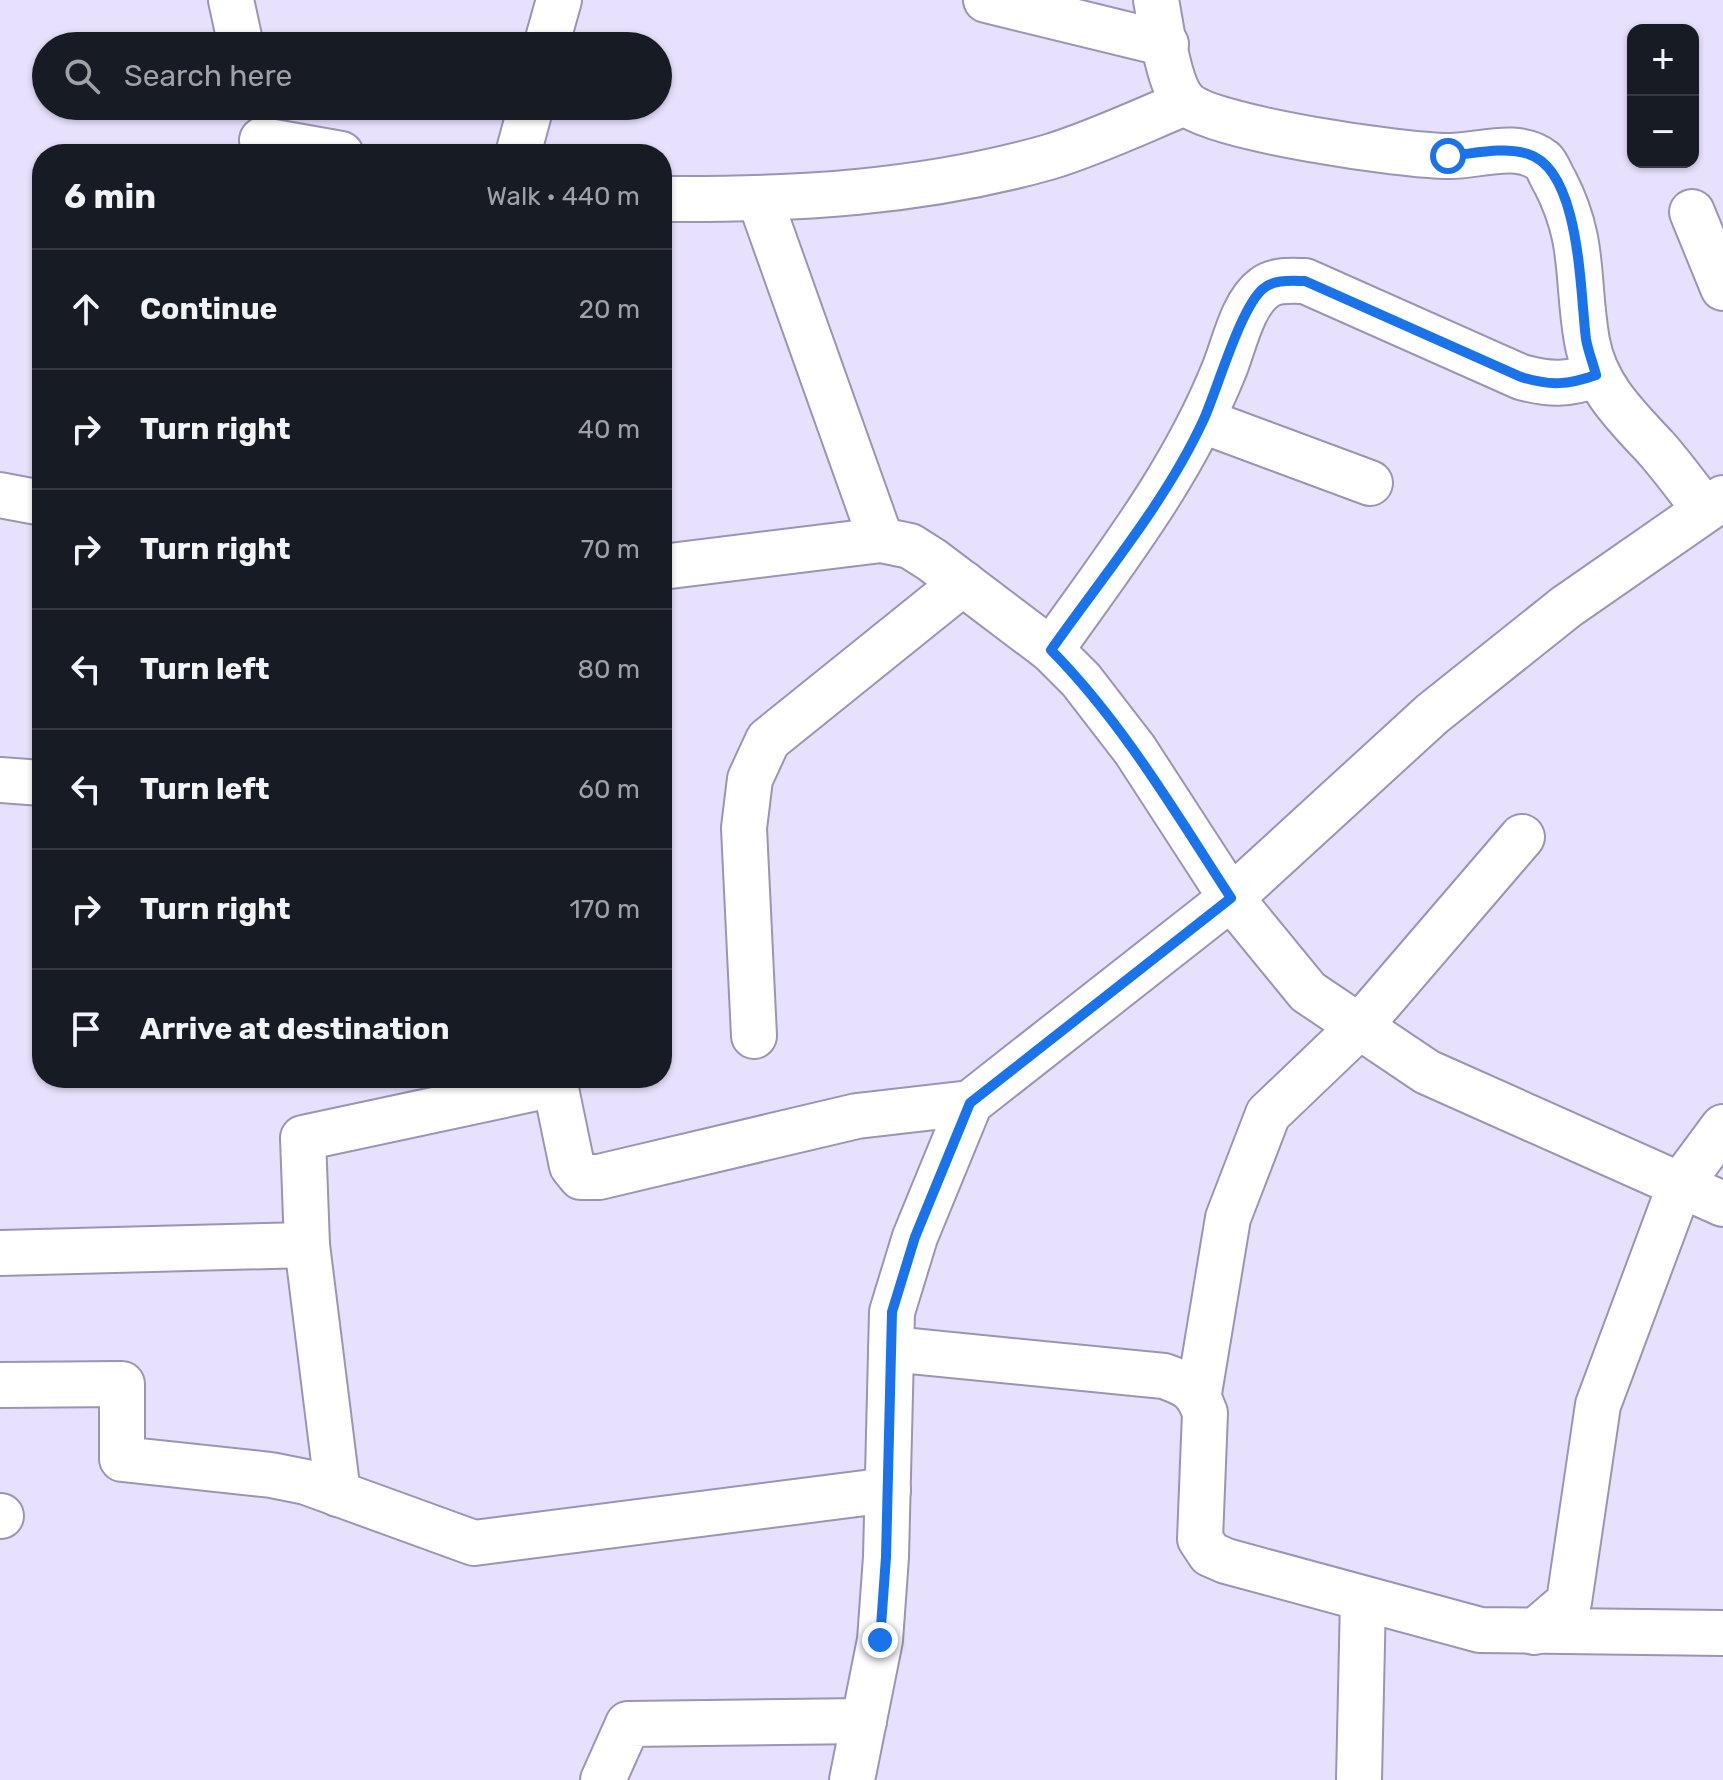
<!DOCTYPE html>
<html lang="en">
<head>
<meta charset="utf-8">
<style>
	:root { --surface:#171b24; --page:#242831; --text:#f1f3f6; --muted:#9ea1a6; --line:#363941 }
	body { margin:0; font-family:Rubik,sans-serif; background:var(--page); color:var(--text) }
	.controls { position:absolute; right:24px; top:24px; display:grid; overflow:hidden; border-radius:16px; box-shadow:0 2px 6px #0004 }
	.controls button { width:72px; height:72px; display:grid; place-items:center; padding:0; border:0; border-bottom:2px solid var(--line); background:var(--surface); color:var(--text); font:40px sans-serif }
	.stop { position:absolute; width:24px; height:24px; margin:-18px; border:6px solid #1a73e8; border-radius:50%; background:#fff }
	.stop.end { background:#1a73e8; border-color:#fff; box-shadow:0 2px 8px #0008 }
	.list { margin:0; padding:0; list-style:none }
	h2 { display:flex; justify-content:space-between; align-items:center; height:104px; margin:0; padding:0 32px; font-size:34px }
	h2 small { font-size:26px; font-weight:400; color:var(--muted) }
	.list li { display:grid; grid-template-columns:52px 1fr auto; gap:24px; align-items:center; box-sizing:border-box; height:120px; padding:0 32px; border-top:2px solid var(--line) }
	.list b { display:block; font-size:30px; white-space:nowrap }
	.list em { font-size:26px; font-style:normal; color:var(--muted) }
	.icon { flex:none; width:44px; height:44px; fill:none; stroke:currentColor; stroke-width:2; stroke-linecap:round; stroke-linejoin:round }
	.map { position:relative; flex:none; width:1723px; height:1780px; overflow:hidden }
	.search { position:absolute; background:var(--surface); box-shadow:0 2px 6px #0004; left:32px; top:32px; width:640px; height:88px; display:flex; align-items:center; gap:20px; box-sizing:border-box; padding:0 28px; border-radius:44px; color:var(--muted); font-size:30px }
	.panel { position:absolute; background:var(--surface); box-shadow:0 2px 6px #0004; left:32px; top:144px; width:640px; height:944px; border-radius:32px }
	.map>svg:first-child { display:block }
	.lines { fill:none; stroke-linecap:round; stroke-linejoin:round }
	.minor-casing { stroke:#9c93b5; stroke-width:48 }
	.minor { stroke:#fff; stroke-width:44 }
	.route { stroke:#1a73e8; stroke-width:10 }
</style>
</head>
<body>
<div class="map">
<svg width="1723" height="1780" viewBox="0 0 1723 1780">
	<rect width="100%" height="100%" fill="#e8e1fd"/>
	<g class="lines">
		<g class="minor-casing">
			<g id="minor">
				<path d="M 231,0 L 241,46"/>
				<path d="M 986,0 L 1166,44"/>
				<path d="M 1156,0 C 1161,25 1168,88 1187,104 C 1217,129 1403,156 1448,156 C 1477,157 1517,140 1543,161 C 1548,166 1551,176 1555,182 C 1586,242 1576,279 1587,341 C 1595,386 1625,415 1655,447 C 1672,466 1688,488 1704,509"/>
				<path d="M 546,46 L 559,0"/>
				<path d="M 262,140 L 341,154"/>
				<path d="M 518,154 L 531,106"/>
				<path d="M 662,199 C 794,200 922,193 1049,157 C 1095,143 1141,121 1185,103"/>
				<path d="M 760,200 L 881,540"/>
				<path d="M 1692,212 L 1723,288"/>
				<path d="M 1203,421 L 1370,483"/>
				<path d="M 0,495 L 42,503"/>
				<path d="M 662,567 L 881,540 L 910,546 L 932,560 L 1051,650 L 1081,680 L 1135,750 L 1231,898 L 1308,992 L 1427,1072 L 1723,1204"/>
				<path d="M 1051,650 C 1116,558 1181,476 1224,370 C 1234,346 1242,304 1264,288 C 1275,279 1292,281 1305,281 L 1521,377 C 1550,385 1568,385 1596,375"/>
				<path d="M 0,780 L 42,783"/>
				<path d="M 754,1036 L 744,828 L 750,779 L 768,740 L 963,583"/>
				<path d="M 555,1084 L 572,1166 L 581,1177 L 599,1177 L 857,1116 L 970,1103"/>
				<path d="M 0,1253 L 307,1245"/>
				<path d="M 891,1349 L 1164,1376 C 1187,1384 1197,1389 1205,1413 L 1200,1539 L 1210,1554 L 1226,1561 L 1480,1630 L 1723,1633"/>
				<path d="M 0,1385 L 122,1384 L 122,1459 L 271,1475 L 306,1482 L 474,1543 L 888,1490"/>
				<path d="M 1199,1393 L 1228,1218 L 1268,1114 L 1358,1028 L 1522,837"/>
				<path d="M 338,1494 L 307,1245 L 303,1138 L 555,1084 L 554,1078"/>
				<path d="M 0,1516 L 1,1516"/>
				<path d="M 1534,1632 L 1569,1602 L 1598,1405 L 1680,1185 L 1723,1127"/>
				<path d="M 603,1780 L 628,1724 L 864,1721"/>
				<path d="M 852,1780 L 880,1640 L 886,1557 L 892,1312 L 915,1237 L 970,1103 L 1231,898 L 1432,714 L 1566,607 L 1723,498"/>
				<path d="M 1359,1780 L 1363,1599"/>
			</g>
		</g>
		<use href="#minor" class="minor"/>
	</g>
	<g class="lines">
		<path class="route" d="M 880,1640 L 886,1557 L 892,1312 L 915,1237 L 970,1103 L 1231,898 C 1175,812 1123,723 1051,650 C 1103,576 1165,503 1203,421 C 1217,391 1241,305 1264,288 C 1275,279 1292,281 1305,281 L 1521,377 C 1550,386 1568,385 1596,375 C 1593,363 1588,351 1586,339 C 1580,294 1581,170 1528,154 C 1503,146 1473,154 1448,156"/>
	</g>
</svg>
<div class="controls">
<button>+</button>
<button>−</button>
</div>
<div class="stop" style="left:1448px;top:156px"></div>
<div class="stop end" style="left:880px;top:1640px"></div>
<div class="search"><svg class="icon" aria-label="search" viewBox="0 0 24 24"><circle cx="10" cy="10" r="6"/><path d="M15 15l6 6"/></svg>Search here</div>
<section class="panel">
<h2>6 min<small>Walk · 440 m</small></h2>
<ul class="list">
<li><svg class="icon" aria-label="ahead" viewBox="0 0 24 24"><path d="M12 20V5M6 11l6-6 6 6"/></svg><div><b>Continue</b></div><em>20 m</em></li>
<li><svg class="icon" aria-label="right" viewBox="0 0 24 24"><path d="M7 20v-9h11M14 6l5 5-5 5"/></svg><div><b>Turn right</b></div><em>40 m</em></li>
<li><svg class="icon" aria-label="right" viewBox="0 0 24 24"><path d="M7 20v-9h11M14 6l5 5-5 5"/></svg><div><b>Turn right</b></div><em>70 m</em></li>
<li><svg class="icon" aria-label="left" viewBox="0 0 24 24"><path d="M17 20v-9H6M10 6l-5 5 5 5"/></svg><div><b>Turn left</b></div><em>80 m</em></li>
<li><svg class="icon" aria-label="left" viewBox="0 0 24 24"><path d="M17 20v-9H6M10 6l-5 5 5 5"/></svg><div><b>Turn left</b></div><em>60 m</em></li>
<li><svg class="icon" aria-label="right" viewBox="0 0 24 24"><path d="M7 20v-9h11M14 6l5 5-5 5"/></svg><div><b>Turn right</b></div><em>170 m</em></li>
<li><svg class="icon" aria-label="arrive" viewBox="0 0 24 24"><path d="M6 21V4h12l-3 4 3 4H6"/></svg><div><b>Arrive at destination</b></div></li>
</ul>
</section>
</div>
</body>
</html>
